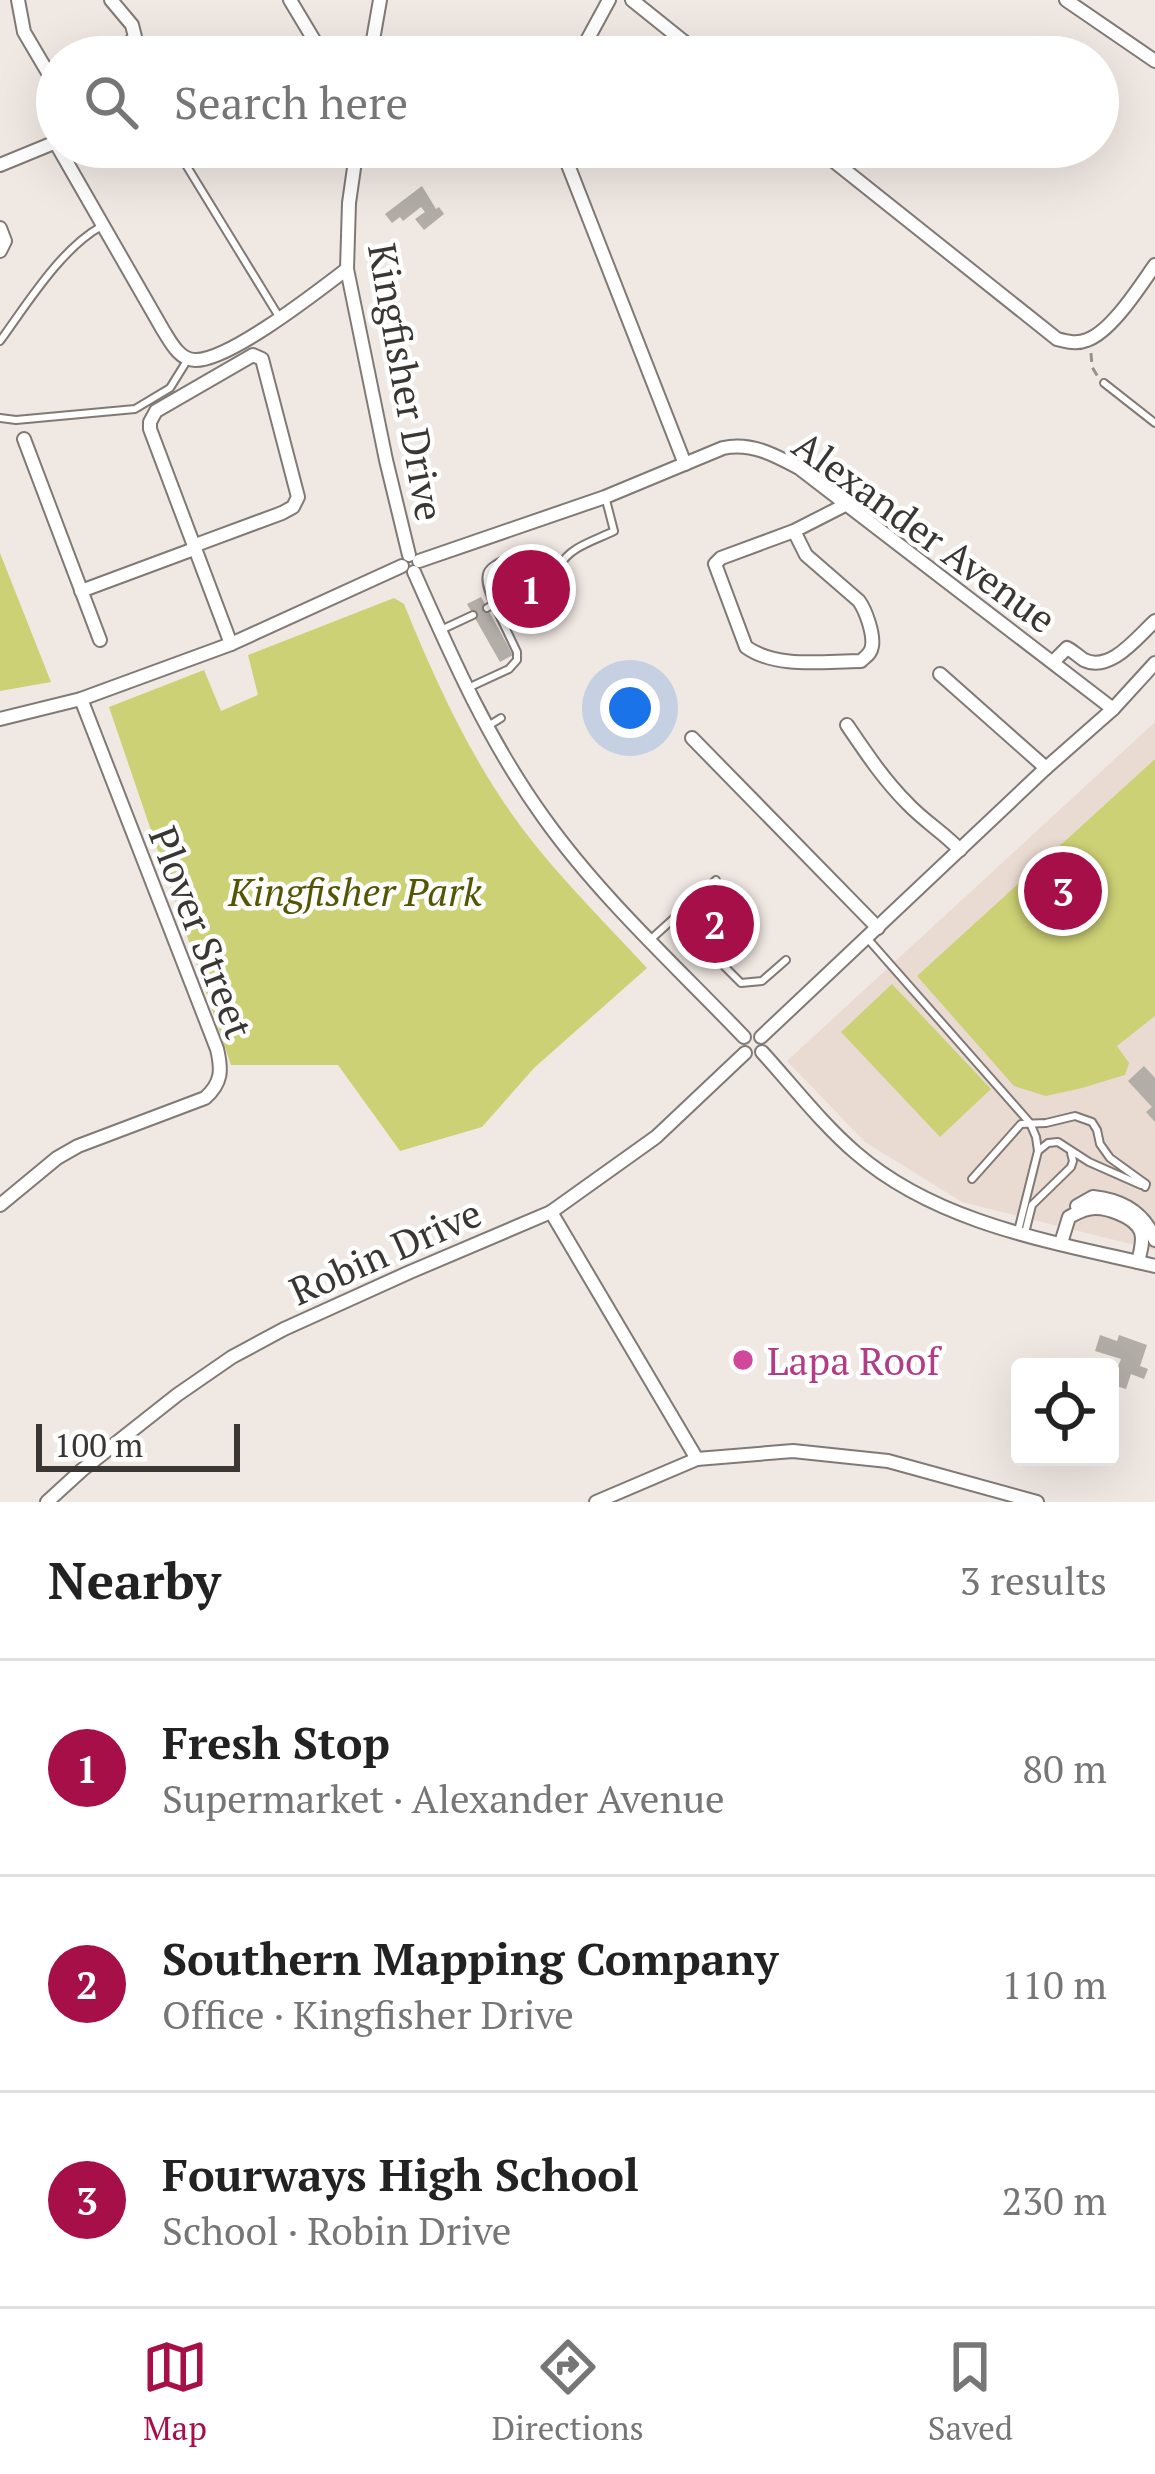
<!DOCTYPE html>
<html lang="en">
<head>
<meta charset="utf-8">
<style>
	:root { --surface:#fff; --page:#f6f6f6; --text:#222; --muted:#767676; --line:#e0e0e0; --accent:#a60f47 }
	body { margin:0; font-family:"PT Serif",serif; background:var(--page); color:var(--text) }
	.controls { position:absolute; right:36px; bottom:36px; display:grid; overflow:hidden; border-radius:12px; box-shadow:0 12px 48px #0002 }
	.controls button { width:108px; height:108px; display:grid; place-items:center; padding:0; border:0; border-bottom:3px solid var(--line); background:var(--surface); color:var(--text); font:60px sans-serif }
	.scale { position:absolute; left:36px; bottom:30px; width:204px; box-sizing:border-box; padding-left:12px; border:6px solid #393634; border-top:0; font-size:33px; line-height:42px; white-space:nowrap; color:#393634; -webkit-text-stroke:9px #fff; paint-order:stroke }
	.you { position:absolute; left:630px; top:708px; width:42px; height:42px; margin:-30px; border:9px solid #fff; border-radius:50%; background:#1a73e8; box-shadow:0 0 0 18px #1a73e833 }
	.badge { display:grid; place-items:center; width:78px; height:78px; border-radius:50%; background:var(--accent); color:#fff; font-size:39px; font-weight:700 }
	.pin { position:absolute; translate:-50% -50%; border:6px solid #fff; box-shadow:0 3px 12px #0006 }
	.list { margin:0; padding:0; list-style:none }
	h2 { display:flex; justify-content:space-between; align-items:center; height:156px; margin:0; padding:0 48px; font-size:51px }
	h2 small { font-size:39px; font-weight:400; color:var(--muted) }
	.list li { display:grid; grid-template-columns:78px 1fr auto; gap:36px; align-items:center; box-sizing:border-box; height:216px; padding:0 48px; border-top:3px solid var(--line) }
	.list b { display:block; font-size:45px; white-space:nowrap }
	.list p { margin:0; font-size:39px; white-space:nowrap; color:var(--muted) }
	.list em { font-size:39px; font-style:normal; color:var(--muted) }
	.icon { flex:none; width:66px; height:66px; fill:none; stroke:currentColor; stroke-width:2; stroke-linecap:round; stroke-linejoin:round }
	.map { position:relative; flex:none; width:1155px; height:1502px; overflow:hidden }
	.search { position:absolute; background:var(--surface); box-shadow:0 12px 48px #0002; left:36px; right:36px; top:36px; height:132px; display:flex; align-items:center; gap:30px; box-sizing:border-box; padding:0 42px; border-radius:66px; color:var(--muted); font-size:45px }
	.sheet { height:804px; background:var(--surface) }
	nav { display:flex; justify-content:space-around; align-items:center; box-sizing:border-box; height:168px; border-top:3px solid var(--line); background:var(--surface); font-size:33px; color:var(--muted) }
	nav a { display:grid; justify-items:center; gap:6px }
	nav .on { color:var(--accent) }
	.map>svg:first-child { display:block }
	.built { fill:#eadbd2 }
	.green { fill:#cdd175 }
	.building { fill:#b2ada6 }
	.lines { fill:none; stroke-linecap:round; stroke-linejoin:round }
	.lane-casing { stroke:#817975; stroke-width:10 }
	.street-casing { stroke:#817975; stroke-width:16 }
	.path { stroke:#97928e; stroke-width:3; stroke-dasharray:9 6; stroke-linecap:butt }
	.lane { stroke:#fff; stroke-width:6 }
	.street { stroke:#fff; stroke-width:12 }
	.hotel-dot { fill:#d1479c; stroke:#fff; stroke-width:4.5 }
	.labels { text-anchor:middle; dominant-baseline:central; stroke-width:9; stroke-linejoin:round; paint-order:stroke }
	.street-label { font-size:39px; fill:#393634; stroke:#fff }
	.park-label { font-size:39px; font-style:italic; fill:#545604; stroke:#fff }
	.hotel-label { font-size:39px; fill:#b23c85; stroke:#fff; text-anchor:start }
</style>
</head>
<body>
<div class="map">
<svg width="1155" height="1502" viewBox="0 0 1155 1502">
	<rect width="100%" height="100%" fill="#f0e8e3"/>
	<path class="built" d="M 1155,722 L 1155,1250 L 962,1202 L 865,1142 L 787,1061 Z"/>
	<g class="green">
		<path d="M 0,553 L 51,682 L 0,691 Z"/>
		<path d="M 394,598 L 404,604 C 439,690 477,773 536,846 C 570,888 610,928 647,968 L 534,1068 L 482,1127 L 400,1151 L 338,1065 L 231,1065 L 109,707 L 204,670 L 221,711 L 258,695 L 248,655 Z"/>
		<path d="M 1155,759 L 1155,1016 L 1117,1046 L 1129,1063 L 1125,1075 L 1082,1088 L 1046,1096 L 1014,1086 L 917,976 Z"/>
		<path d="M 892,984 L 991,1089 L 940,1137 L 841,1032 Z"/>
	</g>
	<g class="building">
		<path d="M 422,186 L 436,209 L 439,207 L 444,214 L 424,230 L 415,219 L 425,212 L 421,207 L 403,221 L 400,217 L 392,223 L 385,214 Z"/>
		<path d="M 534,564 L 553,601 L 529,614 L 509,577 Z"/>
		<path d="M 481,597 L 513,655 L 500,662 L 467,604 Z"/>
		<path d="M 1144,1066 L 1155,1078 L 1155,1122 L 1146,1112 L 1152,1107 L 1128,1081 Z"/>
		<path d="M 1100,1335 L 1117,1341 L 1119,1335 L 1147,1345 L 1140,1366 L 1148,1369 L 1144,1379 L 1131,1374 L 1126,1389 L 1110,1384 L 1110,1366 L 1117,1369 L 1121,1359 L 1095,1351 Z"/>
	</g>
	<g class="lines">
		<g class="lane-casing">
			<g id="lane">
				<path d="M 175,147 L 278,315"/>
				<path d="M 0,341 C 27,304 60,250 100,227"/>
				<path d="M 1104,383 L 1155,423"/>
				<path d="M 0,418 L 16,420 L 135,409 L 170,388 L 188,359"/>
				<path d="M 560,566 C 569,547 596,540 614,531 L 606,500"/>
				<path d="M 487,608 L 494,604 C 476,564 491,568 525,550"/>
				<path d="M 443,629 L 473,615"/>
				<path d="M 470,687 L 509,669 L 517,660 L 517,652 L 494,604"/>
				<path d="M 488,726 L 501,718"/>
				<path d="M 675,917 L 741,983 L 762,981 L 786,960"/>
				<path d="M 867,938 L 1030,1123 L 1036,1137 L 1038,1151"/>
				<path d="M 650,940 L 716,880"/>
				<path d="M 972,1179 L 1021,1124 L 1046,1123 L 1075,1116 L 1092,1122 L 1097,1130 L 1100,1144 L 1110,1158 L 1146,1184 L 1145,1187"/>
				<path d="M 1018,1231 L 1038,1151 L 1048,1143 L 1058,1142 L 1089,1162 L 1141,1185"/>
				<path d="M 1025,1233 L 1032,1205 L 1071,1167 L 1073,1161 L 1071,1153"/>
			</g>
		</g>
		<g class="street-casing">
			<g id="street">
				<path d="M 18,0 L 24,32 L 57,88"/>
				<path d="M 111,0 L 132,25 L 135,37 L 116,57"/>
				<path d="M 290,0 L 317,45 L 338,57"/>
				<path d="M 632,0 L 703,57"/>
				<path d="M 1066,0 L 1155,61"/>
				<path d="M 370,57 L 380,0"/>
				<path d="M 578,57 L 609,0"/>
				<path d="M 57,122 L 57,145"/>
				<path d="M 58,147 L 163,330 C 170,341 179,360 195,360 C 229,361 318,291 347,269"/>
				<path d="M 357,147 L 349,203 L 347,269 L 386,460 L 409,555"/>
				<path d="M 561,147 L 685,464"/>
				<path d="M 816,147 L 1057,339 C 1068,342 1077,344 1087,340 C 1112,331 1140,286 1155,265"/>
				<path d="M 0,165 L 56,142"/>
				<path d="M 0,228 L 5,241 L 0,251"/>
				<path d="M 24,439 L 100,640"/>
				<path d="M 794,531 L 721,558 L 715,564 L 746,647 C 777,669 824,661 861,661 C 866,656 871,654 872,646 C 874,634 866,611 859,601 L 806,555 L 794,531 L 847,504"/>
				<path d="M 193,546 L 282,513 L 293,507 L 298,497 L 262,359 L 253,355 L 156,411 L 150,422 L 150,429 L 231,644"/>
				<path d="M 419,561 L 605,497 L 723,448 C 751,442 775,455 799,468 L 1113,709"/>
				<path d="M 414,572 C 452,658 489,742 544,818 C 601,898 676,966 744,1037"/>
				<path d="M 81,591 L 194,549"/>
				<path d="M 1053,662 L 1067,648 C 1073,651 1078,656 1084,660 C 1111,673 1138,636 1155,621"/>
				<path d="M 940,674 L 1046,768"/>
				<path d="M 0,719 L 81,699 L 231,644 L 402,566"/>
				<path d="M 847,725 C 866,753 884,780 908,804 C 924,821 944,833 960,850"/>
				<path d="M 692,738 L 878,928"/>
				<path d="M 761,1037 L 1046,768 L 1113,709 L 1155,663"/>
				<path d="M 762,1052 C 793,1086 822,1124 856,1153 C 938,1224 1053,1242 1155,1266"/>
				<path d="M 0,1205 L 57,1158 L 78,1146 L 205,1098 C 222,1083 222,1070 217,1049 L 81,699"/>
				<path d="M 1077,1206 L 1093,1197 C 1122,1200 1144,1212 1155,1240"/>
				<path d="M 551,1212 L 697,1459"/>
				<path d="M 1061,1243 L 1069,1217 C 1075,1214 1081,1210 1088,1209 C 1103,1205 1135,1216 1141,1232 C 1144,1241 1140,1253 1138,1262"/>
				<path d="M 47,1502 L 82,1470 L 177,1395 L 232,1357 L 284,1329 L 410,1272 L 551,1212 L 656,1137 L 745,1053"/>
				<path d="M 596,1502 L 697,1459 L 793,1451 L 888,1461 L 1037,1502"/>
			</g>
		</g>
		<path class="path" d="M 1091,353 L 1092,367 L 1098,377"/>
		<use href="#lane" class="lane"/>
		<use href="#street" class="street"/>
	</g>
	<circle class="hotel-dot" cx="743" cy="1360" r="12"/>
	<g class="labels">
		<g class="street-label">
			<text transform="translate(407 382) rotate(80)">Kingfisher Drive</text>
			<text transform="translate(925 531) rotate(36)">Alexander Avenue</text>
			<text transform="translate(202 932) rotate(69)">Plover Street</text>
			<text transform="translate(385 1251) rotate(-24)">Robin Drive</text>
		</g>
		<g class="park-label">
			<text x="355" y="891">Kingfisher Park</text>
		</g>
		<g class="hotel-label">
			<text x="767" y="1360">Lapa Roof</text>
		</g>
	</g>
</svg>
<div class="controls">
<button><svg class="icon" aria-label="locate" viewBox="0 0 24 24"><circle cx="12" cy="12" r="6"/><path d="M12 2v4M12 18v4M2 12h4M18 12h4"/></svg></button>
</div>
<div class="scale">100 m</div>
<div class="you"></div>
<div class="pin badge" style="left:531px;top:589px">1</div>
<div class="pin badge" style="left:715px;top:924px">2</div>
<div class="pin badge" style="left:1063px;top:891px">3</div>
<div class="search"><svg class="icon" aria-label="search" viewBox="0 0 24 24"><circle cx="10" cy="10" r="6"/><path d="M15 15l6 6"/></svg>Search here</div>
</div>
<section class="sheet">
<h2>Nearby<small>3 results</small></h2>
<ul class="list">
<li><span class="badge">1</span><div><b>Fresh Stop</b><p>Supermarket · Alexander Avenue</p></div><em>80 m</em></li>
<li><span class="badge">2</span><div><b>Southern Mapping Company</b><p>Office · Kingfisher Drive</p></div><em>110 m</em></li>
<li><span class="badge">3</span><div><b>Fourways High School</b><p>School · Robin Drive</p></div><em>230 m</em></li>
</ul>
</section>
<nav>
<a class="on"><svg class="icon" aria-label="map" viewBox="0 0 24 24"><path d="M3 6l6-2 6 2 6-2v14l-6 2-6-2-6 2zM9 4v14M15 6v14"/></svg>Map</a>
<a><svg class="icon" aria-label="directions" viewBox="0 0 24 24"><path d="M12 3l9 9-9 9-9-9zM9 14v-3h6M13 9l2 2-2 2"/></svg>Directions</a>
<a><svg class="icon" aria-label="saved" viewBox="0 0 24 24"><path d="M7 4h10v16l-5-4-5 4z"/></svg>Saved</a>
</nav>
</body>
</html>
